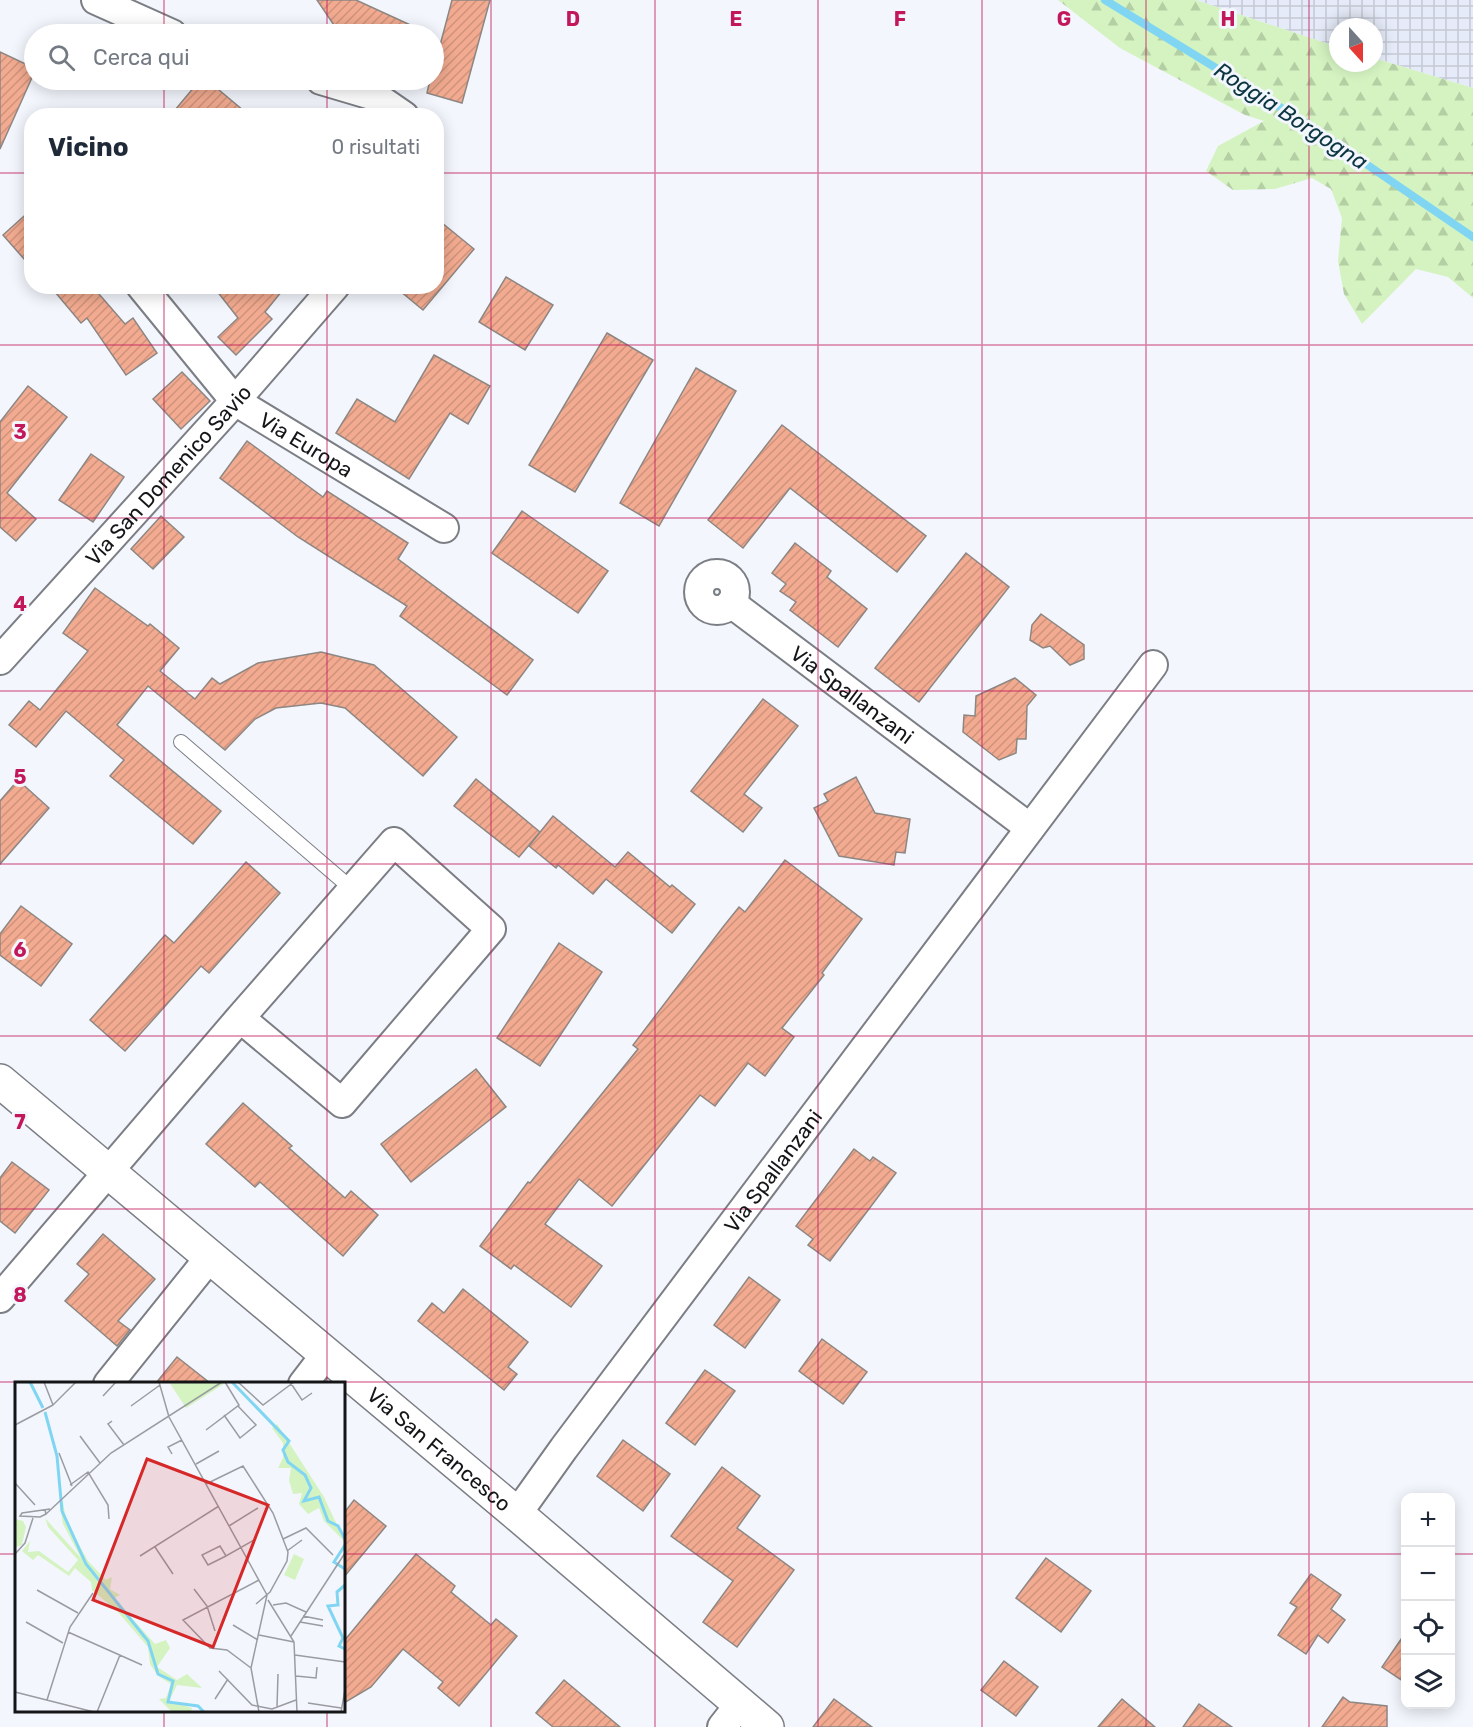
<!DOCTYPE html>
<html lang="it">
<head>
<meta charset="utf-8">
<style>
	:root { --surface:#fff; --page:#f6f6f7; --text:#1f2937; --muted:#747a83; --line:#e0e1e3 }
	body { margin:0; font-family:Rubik,sans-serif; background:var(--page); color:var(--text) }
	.controls { position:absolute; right:18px; bottom:18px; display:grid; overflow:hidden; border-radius:12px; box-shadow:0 3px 15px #0003 }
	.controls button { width:54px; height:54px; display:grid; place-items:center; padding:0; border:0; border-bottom:2px solid var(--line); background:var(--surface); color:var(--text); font:30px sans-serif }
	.compass { position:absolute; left:1329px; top:18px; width:54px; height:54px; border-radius:50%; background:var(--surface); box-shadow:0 3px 15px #0003; rotate:159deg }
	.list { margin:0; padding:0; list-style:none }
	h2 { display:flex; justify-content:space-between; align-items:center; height:78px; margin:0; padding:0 24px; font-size:26px }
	h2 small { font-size:20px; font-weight:400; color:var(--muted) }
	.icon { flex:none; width:33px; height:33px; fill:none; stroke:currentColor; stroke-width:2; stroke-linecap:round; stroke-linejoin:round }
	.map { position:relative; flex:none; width:1473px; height:1727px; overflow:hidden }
	.search { position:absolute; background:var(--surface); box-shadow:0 3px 15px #0003; left:24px; top:24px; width:420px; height:66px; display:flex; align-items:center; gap:15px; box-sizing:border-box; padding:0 21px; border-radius:33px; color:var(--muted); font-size:22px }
	.panel { position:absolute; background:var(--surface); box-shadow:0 3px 15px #0003; left:24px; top:108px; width:420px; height:186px; border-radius:24px }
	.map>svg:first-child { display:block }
	.industrial { fill:url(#industrial-grid) }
	.forest { fill:url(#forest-firs) }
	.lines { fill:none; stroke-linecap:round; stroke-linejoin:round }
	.stream { stroke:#80d6f2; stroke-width:8 }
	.building { fill:url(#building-hatch); stroke:#8d8683; stroke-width:1.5 }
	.service-casing { stroke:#7b7e84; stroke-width:16 }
	.minor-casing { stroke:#7b7e84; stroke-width:32 }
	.tertiary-casing { stroke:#7b7e84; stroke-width:36 }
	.service { stroke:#fff; stroke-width:14 }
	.minor { stroke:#fff; stroke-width:28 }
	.tertiary { stroke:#fff; stroke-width:33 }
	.grid { fill:none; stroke:#c2185b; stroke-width:1.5; stroke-opacity:0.55 }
	.labels { text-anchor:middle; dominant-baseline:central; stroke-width:6; stroke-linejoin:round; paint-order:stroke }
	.street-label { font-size:21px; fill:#141517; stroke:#f3f6fd }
	.water-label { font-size:22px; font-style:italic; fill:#0b3540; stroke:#f3f6fd }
	.inset-river { fill:none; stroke:#80d6f2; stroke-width:3 }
	.inset-road { fill:none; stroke:#9a9ca1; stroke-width:1.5 }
	.view { fill:#d62828; fill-opacity:0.15; stroke:#d62828; stroke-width:3 }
	.inset-edge { fill:none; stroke:#141517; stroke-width:3 }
	.grid-label { font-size:20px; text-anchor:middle; font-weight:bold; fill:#c2185b; stroke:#f3f6fd; stroke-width:6; stroke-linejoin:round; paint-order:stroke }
</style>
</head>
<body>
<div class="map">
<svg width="1473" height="1727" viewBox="0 0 1473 1727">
	<defs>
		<pattern id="industrial-grid" width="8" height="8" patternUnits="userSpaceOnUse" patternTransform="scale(1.5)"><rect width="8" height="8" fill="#e5ebf8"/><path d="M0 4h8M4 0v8" fill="none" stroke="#c4c9d4"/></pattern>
		<pattern id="forest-firs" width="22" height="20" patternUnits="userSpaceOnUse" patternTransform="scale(1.5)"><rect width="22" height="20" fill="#d4f3c1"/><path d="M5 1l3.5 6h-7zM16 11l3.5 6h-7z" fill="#b5cfa5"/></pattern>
		<pattern id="building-hatch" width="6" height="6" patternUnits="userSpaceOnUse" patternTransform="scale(1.5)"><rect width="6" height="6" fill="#f2ab90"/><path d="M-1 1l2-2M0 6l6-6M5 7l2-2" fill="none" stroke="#cf927b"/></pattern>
	</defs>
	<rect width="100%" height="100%" fill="#f3f6fd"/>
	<path class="industrial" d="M 1196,0 L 1473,0 L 1473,88 L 1374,58 L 1374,27 L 1338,27 L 1338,47 Z"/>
	<path class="forest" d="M 1058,0 L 1196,0 L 1338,47 L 1338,63 L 1374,63 L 1374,58 L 1473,88 L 1473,298 L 1448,277 L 1416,269 L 1362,324 L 1344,294 L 1338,261 L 1342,218 L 1331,189 L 1312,178 L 1275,189 L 1233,190 L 1206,171 L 1218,146 L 1264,121 L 1245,115 L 1120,48 Z"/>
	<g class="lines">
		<path class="stream" d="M 1105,0 L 1306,123 L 1473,237"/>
	</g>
	<g class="building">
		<path d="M 317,0 L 356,0 L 430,34 L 340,34 Z"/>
		<path d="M 452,0 L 490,0 L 462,103 L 427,93 L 430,80 L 434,80 L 434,68 Z"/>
		<path d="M 0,52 L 34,68 L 34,73 L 0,149 Z"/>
		<path d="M 200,80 L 207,80 L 250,116 L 170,116 Z"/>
		<path d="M 32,209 L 32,268 L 3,235 Z"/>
		<path d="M 436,218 L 474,249 L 423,310 L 394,286 L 436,286 Z"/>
		<path d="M 506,277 L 553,305 L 525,350 L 479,322 Z"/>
		<path d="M 50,286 L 92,286 L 125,324 L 133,318 L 157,353 L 126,375 L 87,318 L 81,323 Z"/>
		<path d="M 213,286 L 286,286 L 265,312 L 272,319 L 236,355 L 218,337 L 238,318 Z"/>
		<path d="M 607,333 L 653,360 L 575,492 L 529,465 Z"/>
		<path d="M 434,355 L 490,386 L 468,424 L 450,413 L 409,479 L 336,433 L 357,399 L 395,422 Z"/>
		<path d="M 696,368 L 736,391 L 659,526 L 620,503 Z"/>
		<path d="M 182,372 L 210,401 L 181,429 L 153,399 Z"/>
		<path d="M 28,386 L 67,417 L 7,493 L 36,519 L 16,541 L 0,527 L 0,422 Z"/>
		<path d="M 782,425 L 926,536 L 897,572 L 790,488 L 743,548 L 708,520 Z"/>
		<path d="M 247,441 L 323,497 L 327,491 L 408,543 L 398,559 L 533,660 L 507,695 L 400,616 L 407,606 L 298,537 L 220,478 Z"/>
		<path d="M 91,454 L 124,477 L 93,522 L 59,500 Z"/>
		<path d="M 522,511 L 608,571 L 578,613 L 492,553 Z"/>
		<path d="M 161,516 L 184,537 L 153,569 L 131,549 Z"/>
		<path d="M 795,543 L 831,571 L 827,577 L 867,609 L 838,647 L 790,610 L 796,602 L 780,591 L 786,584 L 772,573 Z"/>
		<path d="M 966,553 L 1009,587 L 919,702 L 875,668 Z"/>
		<path d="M 95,588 L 148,626 L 150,624 L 179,648 L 160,671 L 195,699 L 212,678 L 220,684 L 258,663 L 321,652 L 374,665 L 457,737 L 423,776 L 345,708 L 321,703 L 276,708 L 255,719 L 225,750 L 148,686 L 117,725 L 221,811 L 193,844 L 110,776 L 124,760 L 66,711 L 36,747 L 9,725 L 29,701 L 40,710 L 88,651 L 63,633 Z"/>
		<path d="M 1041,614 L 1084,645 L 1084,659 L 1070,665 L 1050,646 L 1043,648 L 1030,640 L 1032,625 Z"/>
		<path d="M 1015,678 L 1036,695 L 1027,706 L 1026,739 L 1017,739 L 1016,753 L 999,760 L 963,732 L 964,715 L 975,716 L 976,696 Z"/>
		<path d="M 763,699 L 798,726 L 744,794 L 762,808 L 743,832 L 691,791 Z"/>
		<path d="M 856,777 L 875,813 L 910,819 L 905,853 L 896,852 L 894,865 L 839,856 L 814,808 L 828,801 L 824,794 Z"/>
		<path d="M 476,779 L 540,832 L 519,857 L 454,806 Z"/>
		<path d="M 18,780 L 49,808 L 0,864 L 0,801 Z"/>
		<path d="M 553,816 L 615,867 L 628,852 L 670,887 L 672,885 L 695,904 L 672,933 L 606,879 L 593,894 L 558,865 L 556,868 L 529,846 Z"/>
		<path d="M 785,860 L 862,919 L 822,973 L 824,975 L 782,1028 L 794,1037 L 765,1076 L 748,1063 L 715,1106 L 700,1095 L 612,1206 L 579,1179 L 545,1224 L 602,1266 L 571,1307 L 514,1265 L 511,1269 L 480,1246 L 528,1182 L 530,1183 L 638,1049 L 633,1045 L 723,927 L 739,907 L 745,912 Z"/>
		<path d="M 246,862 L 280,893 L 209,973 L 201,966 L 125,1051 L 90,1020 L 165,935 L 174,943 Z"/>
		<path d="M 21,906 L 72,944 L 41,986 L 0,955 L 0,934 Z"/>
		<path d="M 559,943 L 602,972 L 540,1066 L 497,1038 Z"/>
		<path d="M 476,1069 L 506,1107 L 411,1182 L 381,1144 Z"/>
		<path d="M 243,1103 L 292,1146 L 289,1148 L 345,1198 L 351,1191 L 378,1215 L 343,1256 L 260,1182 L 255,1187 L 206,1144 Z"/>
		<path d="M 854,1149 L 870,1161 L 873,1157 L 896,1173 L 830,1261 L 808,1245 L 813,1239 L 796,1226 Z"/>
		<path d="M 12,1162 L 49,1190 L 15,1233 L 0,1221 L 0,1178 Z"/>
		<path d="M 103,1234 L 155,1279 L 118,1321 L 130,1330 L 117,1346 L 65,1301 L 89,1274 L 77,1264 Z"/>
		<path d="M 749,1277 L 780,1300 L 745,1348 L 714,1325 Z"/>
		<path d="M 463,1289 L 528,1342 L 508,1367 L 517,1374 L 504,1390 L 418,1321 L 432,1303 L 444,1313 Z"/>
		<path d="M 822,1339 L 867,1372 L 843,1404 L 799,1371 Z"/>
		<path d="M 177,1357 L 210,1383 L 156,1383 Z"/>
		<path d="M 705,1370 L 735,1391 L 695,1445 L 666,1423 Z"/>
		<path d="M 623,1440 L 670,1474 L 643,1511 L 597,1476 Z"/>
		<path d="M 722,1467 L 760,1496 L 737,1528 L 794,1570 L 737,1647 L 703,1622 L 733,1581 L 671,1536 Z"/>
		<path d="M 354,1500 L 386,1526 L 344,1577 L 344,1513 Z"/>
		<path d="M 416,1554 L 455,1586 L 451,1592 L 491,1625 L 496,1619 L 517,1636 L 459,1706 L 438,1688 L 443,1682 L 403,1649 L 371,1687 L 344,1703 L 344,1641 Z"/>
		<path d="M 1046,1558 L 1091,1591 L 1061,1632 L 1016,1598 Z"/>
		<path d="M 1311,1574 L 1341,1595 L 1331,1609 L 1345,1620 L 1328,1643 L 1318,1635 L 1306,1654 L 1278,1635 L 1297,1607 L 1290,1603 Z"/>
		<path d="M 1406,1632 L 1406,1683 L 1382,1667 Z"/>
		<path d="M 1004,1661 L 1038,1687 L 1016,1716 L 981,1690 Z"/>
		<path d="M 564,1680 L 620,1727 L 553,1727 L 536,1713 Z"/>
		<path d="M 1343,1697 L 1350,1702 L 1387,1706 L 1387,1727 L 1322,1727 Z"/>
		<path d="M 834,1699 L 872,1727 L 813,1727 Z"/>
		<path d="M 1122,1699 L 1155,1727 L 1098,1727 Z"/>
		<path d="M 1199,1704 L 1232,1727 L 1183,1727 Z"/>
	</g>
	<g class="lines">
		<g class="service-casing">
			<path id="service" d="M 181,742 L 352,889"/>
		</g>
		<g class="minor-casing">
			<g id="minor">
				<path d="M 96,0 L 172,34"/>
				<path d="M 321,80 L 375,96 L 404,116"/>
				<path id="s1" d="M 141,286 L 235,401 L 444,528"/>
				<circle cx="717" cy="592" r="18"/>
				<path id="s2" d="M 731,603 L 1030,828"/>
				<path id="s3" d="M 0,660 L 235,401 L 335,286"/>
				<path d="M 0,1298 L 240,1018 L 342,1103 L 491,929 L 394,842 L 240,1018"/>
				<path d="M 108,1384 L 210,1257"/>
				<path d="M 303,1384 L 326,1354"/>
				<path id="s4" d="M 517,1514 L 564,1448 L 1153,665"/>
				<path d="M 722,1727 L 740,1704"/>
			</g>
		</g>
		<g class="tertiary-casing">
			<g id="tertiary">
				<path id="s5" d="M 0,1081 L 517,1514 L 767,1727"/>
			</g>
		</g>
		<use href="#service" class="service"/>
		<use href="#minor" class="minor"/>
		<use href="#tertiary" class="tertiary"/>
	</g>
	<path class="grid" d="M 164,0 L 164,34M 327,0 L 327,34M 491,0 L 491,1727M 655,0 L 655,1727M 818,0 L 818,1727M 982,0 L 982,1727M 1146,0 L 1146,1727M 1309,0 L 1309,1727M 164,80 L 164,116M 327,80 L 327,116M 0,173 L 32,173M 436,173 L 1473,173M 164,286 L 164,1384M 327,286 L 327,1384M 0,345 L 1473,345M 0,518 L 1473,518M 0,691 L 1473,691M 0,864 L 1473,864M 0,1036 L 1473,1036M 0,1209 L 1473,1209M 0,1382 L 1473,1382M 0,1554 L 16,1554M 344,1554 L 1406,1554M 1450,1554 L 1473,1554M 164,1710 L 164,1727M 327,1710 L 327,1727"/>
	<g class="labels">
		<g class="street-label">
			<text stroke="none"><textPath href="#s1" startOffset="232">Via Europa</textPath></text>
			<text stroke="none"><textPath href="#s3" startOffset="250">Via San Domenico Savio</textPath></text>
			<text stroke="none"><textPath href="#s2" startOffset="152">Via Spallanzani</textPath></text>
			<text stroke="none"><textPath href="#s4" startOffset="428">Via Spallanzani</textPath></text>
			<text stroke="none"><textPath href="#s5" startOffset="573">Via San Francesco</textPath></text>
		</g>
		<g class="water-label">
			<text transform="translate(1291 116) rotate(33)">Roggia Borgogna</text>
		</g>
	</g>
	<g transform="translate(15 1382)">
		<rect width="330" height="330" fill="#f3f6fd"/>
		<path d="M 154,0 L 212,0 L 171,26 ZM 0,137 L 8,139 L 11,145 L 7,163 L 1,165 Z" fill="#d4f3c1"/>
		<path d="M 262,42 L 309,115 L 330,160 L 309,139 L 304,126 L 293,132 L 284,122 L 287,111 L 278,112 L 274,98 L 276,86 L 263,86 L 268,76 L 268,61 L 257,46 ZM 48,119 L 51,139 L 73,179 L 91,198 L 97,195 L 95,207 L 105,213 L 99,216 L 140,262 L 151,258 L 155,266 L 142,285 L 162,298 L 172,292 L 187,306 L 162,303 L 154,319 L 177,326 L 176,330 L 156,329 L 144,317 L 151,316 L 156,302 L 143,294 L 135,282 L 133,265 L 102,229 L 77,208 L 76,200 L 60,186 L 54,194 L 23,173 L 18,178 L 7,169 L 15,159 L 13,170 L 24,169 L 53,190 L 63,178 L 33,145 L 30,136 L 66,176 L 48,142 L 45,124 Z" fill="#d4f3c1"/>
		<path d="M 279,172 L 289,177 L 280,198 L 269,193 Z" fill="#d4f3c1"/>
		<path class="inset-river" d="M 15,0 L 28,26M 217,0 L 274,59 L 268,68 L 273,80 L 290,93 L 296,106 L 289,119 L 304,115 L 313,139 L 323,144 L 330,157M 30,30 L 42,74 L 47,129 L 71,182 L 133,259 L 143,292 L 158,299 L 153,320 L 183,324 L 189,330M 330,163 L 319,180 L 330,187M 330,203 L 322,210 L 323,223 L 313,224 L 328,256 L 324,264 L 330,267"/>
		<path class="inset-road" d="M 29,0 L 38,23 L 61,0M 144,0 L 154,35 L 252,213 L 236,286 L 244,330M 223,0 L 248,23 L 279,0M 275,0 L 287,18 L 297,11M 88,14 L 101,0M 116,24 L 145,3M 209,33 L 225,56 L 241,43 L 223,24M 97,39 L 93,42 L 109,63M 0,43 L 38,23M 191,48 L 224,23 L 210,0M 65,54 L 85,81M 44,71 L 57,104M 157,72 L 153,65 L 167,58M 181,82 L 204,69M 0,101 L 20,123M 191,102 L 228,84 L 258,131 L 273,170 L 272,179 L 255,210 L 241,222M 55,103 L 73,90 L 93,123 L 94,137M 30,128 L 31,132 L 25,135 L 5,134 L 7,131 L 35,127M 31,132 L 96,71 L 207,0M 214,144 L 243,126M 268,157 L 291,146 L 318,173M 140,165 L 158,192M 272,169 L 287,158M 0,172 L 10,161 L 18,136M 125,174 L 204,124M 211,174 L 193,183 L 187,173 L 205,164 L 211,174 L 241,157M 179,207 L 192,224 L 200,249M 22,208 L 63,231M 253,218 L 279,260 L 282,330M 258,223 L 271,221 L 291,230M 288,234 L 308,238M 11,240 L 48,261M 285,240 L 308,244M 218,243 L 243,258M 53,250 L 127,283M 244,253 L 279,260M 276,254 L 330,171M 280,273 L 330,280M 236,286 L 212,268 L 195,266 L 168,238 L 244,198M 204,289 L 237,323 L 257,327 L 281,318M 281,294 L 301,296 L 302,285M 0,310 L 79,330M 200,317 L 213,297M 32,318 L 55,245 L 78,211M 293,321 L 326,326M 262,325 L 263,292M 82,330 L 105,273M 326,330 L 330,308"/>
		<path class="view" d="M 132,77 L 253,123 L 198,265 L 78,218 Z"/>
		<rect width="330" height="330" class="inset-edge"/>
	</g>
	<g class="grid-label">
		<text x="573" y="26">D</text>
		<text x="736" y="26">E</text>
		<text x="900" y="26">F</text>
		<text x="1064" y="26">G</text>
		<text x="1228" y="26">H</text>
		<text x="20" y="439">3</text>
		<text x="20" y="611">4</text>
		<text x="20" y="784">5</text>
		<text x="20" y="957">6</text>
		<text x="20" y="1129">7</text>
		<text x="20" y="1302">8</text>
	</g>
</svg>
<div class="controls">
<button>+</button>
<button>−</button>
<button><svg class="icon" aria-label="locate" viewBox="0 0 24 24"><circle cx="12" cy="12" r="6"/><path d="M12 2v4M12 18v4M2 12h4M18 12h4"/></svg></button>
<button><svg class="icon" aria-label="layers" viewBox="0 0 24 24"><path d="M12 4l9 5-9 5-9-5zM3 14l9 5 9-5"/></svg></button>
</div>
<svg class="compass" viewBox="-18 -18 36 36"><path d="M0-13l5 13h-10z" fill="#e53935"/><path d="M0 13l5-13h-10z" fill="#747a83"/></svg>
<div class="search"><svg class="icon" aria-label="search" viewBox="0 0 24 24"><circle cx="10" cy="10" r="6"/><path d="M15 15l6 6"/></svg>Cerca qui</div>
<section class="panel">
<h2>Vicino<small>0 risultati</small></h2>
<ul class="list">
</ul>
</section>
</div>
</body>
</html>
